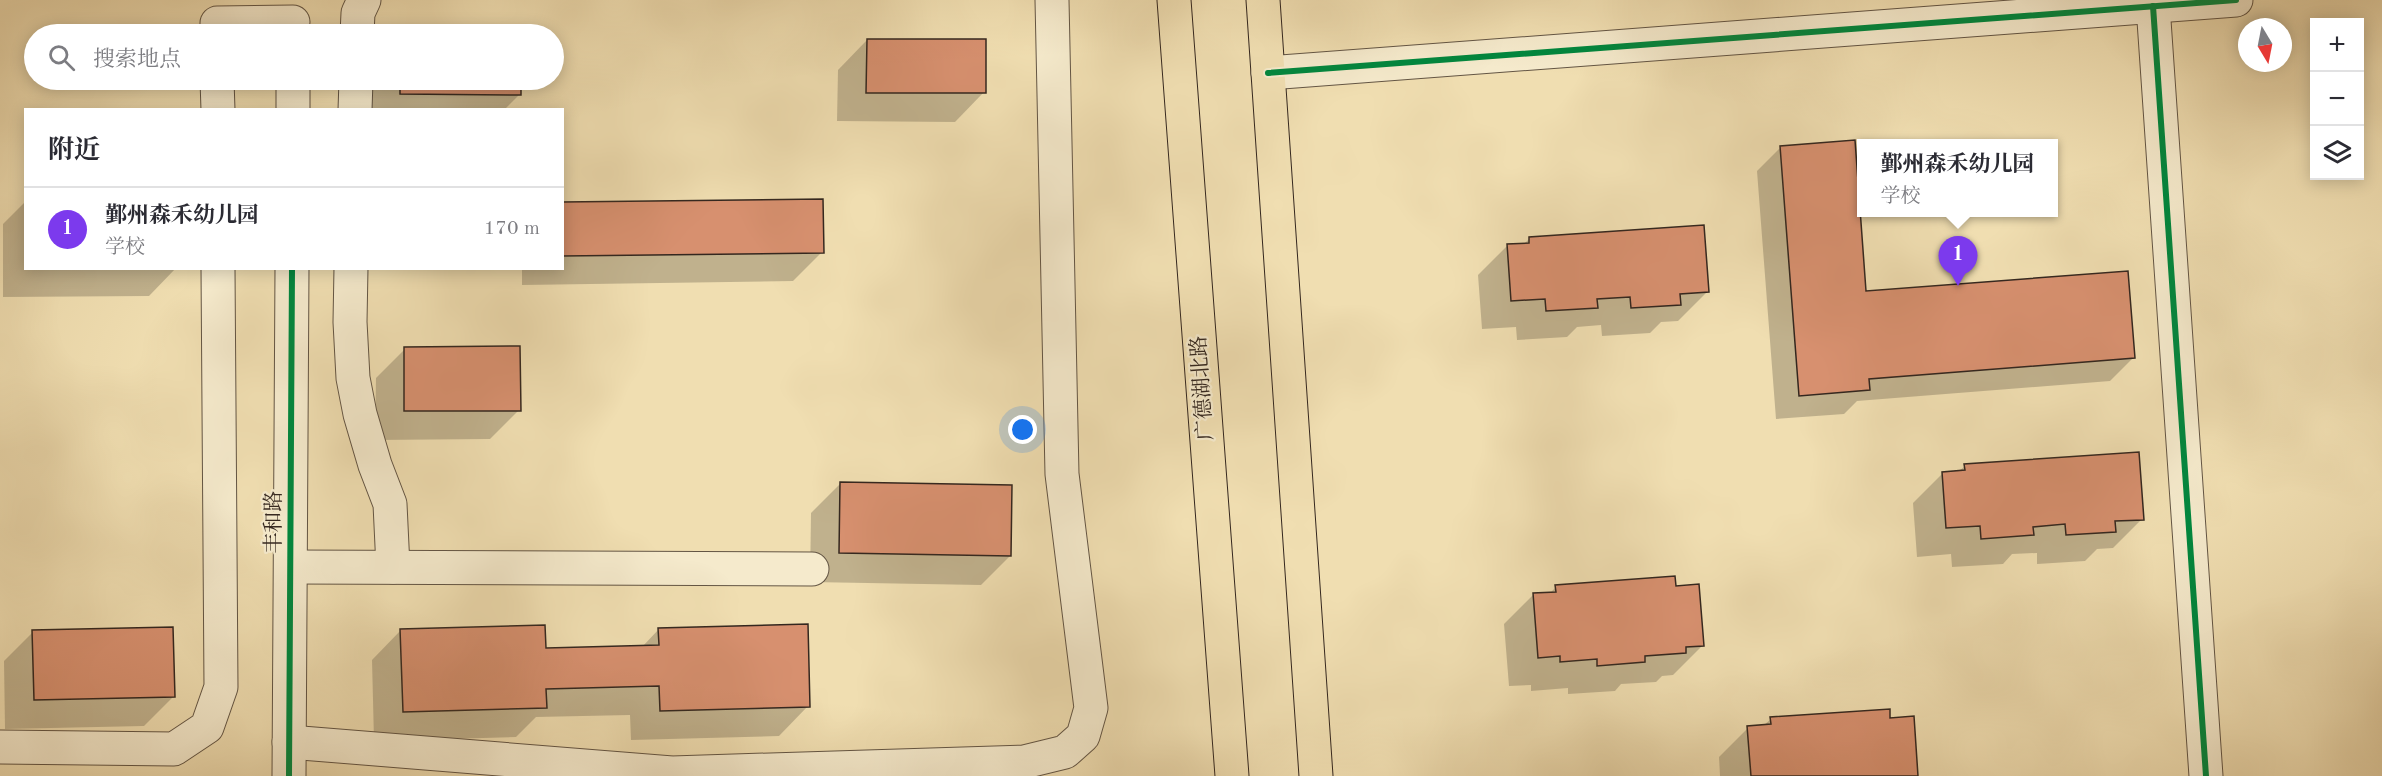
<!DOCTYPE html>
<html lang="zh">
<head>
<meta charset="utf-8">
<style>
	:root { --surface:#fff; --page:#f7f7f7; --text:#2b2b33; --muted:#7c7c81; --line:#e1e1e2; --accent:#7c3aed }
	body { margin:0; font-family:"Old Standard TT","Noto Serif SC",serif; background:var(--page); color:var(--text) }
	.controls { position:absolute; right:18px; top:18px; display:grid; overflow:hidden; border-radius:0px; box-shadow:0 3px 15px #0003 }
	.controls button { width:54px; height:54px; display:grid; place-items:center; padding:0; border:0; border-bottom:2px solid var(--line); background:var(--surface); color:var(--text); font:30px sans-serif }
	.compass { position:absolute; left:2238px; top:18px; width:54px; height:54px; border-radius:50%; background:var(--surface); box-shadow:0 3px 15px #0003; rotate:170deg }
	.you { position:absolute; left:1023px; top:430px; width:21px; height:21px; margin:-15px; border:4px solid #fff; border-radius:50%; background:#1a73e8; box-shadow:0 0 0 9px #1a73e833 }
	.badge { display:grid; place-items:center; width:39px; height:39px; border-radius:50%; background:var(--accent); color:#fff; font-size:20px; font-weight:700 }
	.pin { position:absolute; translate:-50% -50px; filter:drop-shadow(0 2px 3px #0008) }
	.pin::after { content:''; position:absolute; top:32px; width:21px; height:18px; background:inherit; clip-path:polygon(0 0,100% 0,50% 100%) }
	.popup { position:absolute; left:1857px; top:139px; width:201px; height:78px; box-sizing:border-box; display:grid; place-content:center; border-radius:0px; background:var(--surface); filter:drop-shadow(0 2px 4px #0005); font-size:20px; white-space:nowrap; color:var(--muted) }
	.popup b { font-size:22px; color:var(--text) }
	.popup::after { content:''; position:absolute; left:50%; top:100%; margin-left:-12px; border:12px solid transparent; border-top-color:var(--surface) }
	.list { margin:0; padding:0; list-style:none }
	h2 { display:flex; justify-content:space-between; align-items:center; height:78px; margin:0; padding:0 24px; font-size:26px }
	h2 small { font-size:20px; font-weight:400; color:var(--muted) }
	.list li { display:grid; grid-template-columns:39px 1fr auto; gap:18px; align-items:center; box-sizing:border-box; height:84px; padding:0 24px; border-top:2px solid var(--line) }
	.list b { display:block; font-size:22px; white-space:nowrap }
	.list p { margin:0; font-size:20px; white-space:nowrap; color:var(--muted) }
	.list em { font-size:20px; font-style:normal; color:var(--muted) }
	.icon { flex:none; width:33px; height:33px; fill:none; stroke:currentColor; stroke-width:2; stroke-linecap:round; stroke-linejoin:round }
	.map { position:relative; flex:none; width:2382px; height:776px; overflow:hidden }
	.search { position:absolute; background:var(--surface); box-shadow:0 3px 15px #0003; left:24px; top:24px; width:540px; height:66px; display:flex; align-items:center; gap:15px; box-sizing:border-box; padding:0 21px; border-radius:33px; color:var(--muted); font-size:22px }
	.panel { position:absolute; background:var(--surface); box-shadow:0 3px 15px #0003; left:24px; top:108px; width:540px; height:162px; border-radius:0px }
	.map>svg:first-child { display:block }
	.shadow { fill:#0003 }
	.building { fill:#d7906f; stroke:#34271f; stroke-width:1.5 }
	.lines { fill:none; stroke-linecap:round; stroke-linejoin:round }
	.minor-casing { stroke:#635544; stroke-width:35 }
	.major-casing { stroke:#34271f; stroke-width:35 }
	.minor { stroke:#f5eacc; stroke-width:33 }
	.major { stroke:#f0deb1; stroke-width:33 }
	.cycleway-casing { stroke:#f5eacc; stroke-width:10 }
	.cycleway { stroke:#00873e; stroke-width:6 }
	.labels { text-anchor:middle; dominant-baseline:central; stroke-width:4.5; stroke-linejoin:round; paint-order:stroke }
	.street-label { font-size:21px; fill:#34271f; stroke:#f5eacc }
</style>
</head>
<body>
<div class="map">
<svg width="2382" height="776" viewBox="0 0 2382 776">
	<rect width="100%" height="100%" fill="#f0deb1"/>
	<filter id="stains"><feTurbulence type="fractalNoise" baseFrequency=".00333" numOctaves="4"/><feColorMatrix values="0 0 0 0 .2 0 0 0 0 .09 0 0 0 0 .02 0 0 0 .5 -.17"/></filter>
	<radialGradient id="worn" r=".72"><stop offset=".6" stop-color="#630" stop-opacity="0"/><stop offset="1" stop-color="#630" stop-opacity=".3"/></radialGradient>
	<g class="shadow">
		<path d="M 867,40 L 984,92 L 955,122 L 837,121 L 838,70 Z"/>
		<path d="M 371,80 L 520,80 L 520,94 L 504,110 L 371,110 Z"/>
		<path d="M 1781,147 L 1865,293 L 2134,357 L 2110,381 L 1857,401 L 1844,414 L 1776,419 L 1757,171 Z"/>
		<path d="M 26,201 L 26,268 L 176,268 L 149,296 L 3,297 L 3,224 Z"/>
		<path d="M 562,204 L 822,252 L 793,281 L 522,285 L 522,268 L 562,268 Z"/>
		<path d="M 1530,238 L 1707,292 L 1678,321 L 1661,322 L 1650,333 L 1602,336 L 1601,325 L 1577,327 L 1567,337 L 1517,340 L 1516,327 L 1482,329 L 1478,275 L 1507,246 L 1523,245 Z"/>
		<path d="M 405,349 L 519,410 L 490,439 L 375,440 L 376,378 Z"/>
		<path d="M 1965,466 L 2142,519 L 2113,548 L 2097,549 L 2085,561 L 2037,564 L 2037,553 L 2012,554 L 2003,564 L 1952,567 L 1951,554 L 1917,557 L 1913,503 L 1943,473 L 1958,472 Z"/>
		<path d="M 840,484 L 1010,556 L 981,585 L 810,582 L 811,513 Z"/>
		<path d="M 1556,587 L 1675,587 L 1703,645 L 1673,675 L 1662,676 L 1656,682 L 1621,684 L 1615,691 L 1568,694 L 1568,688 L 1531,691 L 1531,685 L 1509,686 L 1504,624 L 1533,595 L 1549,594 Z"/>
		<path d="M 659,629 L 808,706 L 779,736 L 631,740 L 630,715 L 536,717 L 516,737 L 374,741 L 372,660 L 401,630 L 544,649 L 642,647 Z"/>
		<path d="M 33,632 L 173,697 L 144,726 L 5,729 L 4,661 Z"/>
		<path d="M 1771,719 L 1889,719 L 1917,776 L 1720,776 L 1719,757 L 1748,728 L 1763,726 Z"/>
	</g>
	<g class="building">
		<path d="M 867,39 L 986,39 L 986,93 L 866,93 Z"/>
		<path d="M 400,80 L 521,80 L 521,95 L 400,94 Z"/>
		<path d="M 1855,140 L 1866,291 L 2128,271 L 2135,358 L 1869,379 L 1870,390 L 1799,396 L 1780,146 Z"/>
		<path d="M 823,199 L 824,253 L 562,256 L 562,202 Z"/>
		<path d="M 1704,225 L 1709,292 L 1680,294 L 1681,305 L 1631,308 L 1630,297 L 1597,299 L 1598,308 L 1546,311 L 1545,299 L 1511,301 L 1507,244 L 1529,243 L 1529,237 Z"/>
		<path d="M 520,346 L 521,411 L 404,411 L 404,347 Z"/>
		<path d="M 2139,452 L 2144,520 L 2115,521 L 2116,532 L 2066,535 L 2065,524 L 2033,527 L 2034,535 L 1981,539 L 1980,526 L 1946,528 L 1942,472 L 1965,470 L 1964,464 Z"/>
		<path d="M 840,482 L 1012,485 L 1011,556 L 839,553 Z"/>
		<path d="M 1675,576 L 1676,586 L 1699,584 L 1704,646 L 1686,647 L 1686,653 L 1645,656 L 1645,662 L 1597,666 L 1597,659 L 1560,662 L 1560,656 L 1538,658 L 1533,593 L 1556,592 L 1555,585 Z"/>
		<path d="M 808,624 L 810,707 L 660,711 L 659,686 L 546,689 L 547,708 L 403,712 L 400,629 L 545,625 L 546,648 L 659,645 L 658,628 Z"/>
		<path d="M 173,627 L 175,697 L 34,700 L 32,630 Z"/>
		<path d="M 1890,709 L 1890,718 L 1914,716 L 1918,776 L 1751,776 L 1747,726 L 1771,724 L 1770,717 Z"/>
	</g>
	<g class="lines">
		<g class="minor-casing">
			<g id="minor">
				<path d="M 2153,6 L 2206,776"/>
				<path d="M 217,34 L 217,23 L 293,22"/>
				<path d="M 357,34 L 358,13 L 364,0"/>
				<path d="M 1268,73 L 2236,0"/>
				<path d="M 217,80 L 218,110"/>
				<path d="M 293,110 L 293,80"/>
				<path d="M 355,110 L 356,80"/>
				<path d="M 351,268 L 350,322 L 353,378 L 360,414 L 375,465 L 390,504 L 393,567"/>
				<path d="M 291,567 L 812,569"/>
				<path d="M 289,742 L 672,773 L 1024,762 L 1065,752 L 1083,736 L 1091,708 L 1062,474 L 1052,0"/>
				<path d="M 0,747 L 174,749 L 207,727 L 221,687 L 218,268"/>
				<path d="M 289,776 L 292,268"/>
			</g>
		</g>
		<g class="major-casing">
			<g id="major">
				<path d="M 1174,0 L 1232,776"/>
				<path d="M 1263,0 L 1316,776"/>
			</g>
		</g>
		<use href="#minor" class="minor"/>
		<use href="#major" class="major"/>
		<g class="cycleway-casing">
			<g id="cycleway">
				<path d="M 2153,6 L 2206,776"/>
				<path d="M 1268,73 L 2236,0"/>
				<path d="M 289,776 L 292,268"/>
			</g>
		</g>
		<use href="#cycleway" class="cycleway"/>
	</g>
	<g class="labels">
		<g class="street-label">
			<text transform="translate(1203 388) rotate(-94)">广德湖北路</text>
			<text transform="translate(274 522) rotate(-90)">丰和路</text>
		</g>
	</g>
	<rect width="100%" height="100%" filter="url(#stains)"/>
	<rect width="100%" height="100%" fill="url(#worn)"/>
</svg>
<div class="controls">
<button>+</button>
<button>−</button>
<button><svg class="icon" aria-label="layers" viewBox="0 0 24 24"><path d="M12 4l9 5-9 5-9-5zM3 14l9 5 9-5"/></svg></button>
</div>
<svg class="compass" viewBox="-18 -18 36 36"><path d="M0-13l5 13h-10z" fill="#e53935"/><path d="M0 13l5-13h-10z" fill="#7c7c81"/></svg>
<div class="you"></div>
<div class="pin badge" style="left:1958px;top:286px">1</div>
<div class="popup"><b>鄞州森禾幼儿园</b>学校</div>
<div class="search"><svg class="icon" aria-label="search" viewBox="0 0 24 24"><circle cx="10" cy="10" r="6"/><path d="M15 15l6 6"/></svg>搜索地点</div>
<section class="panel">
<h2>附近<small></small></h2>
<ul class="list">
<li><span class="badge">1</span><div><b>鄞州森禾幼儿园</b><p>学校</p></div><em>170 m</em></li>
</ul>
</section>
</div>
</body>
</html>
